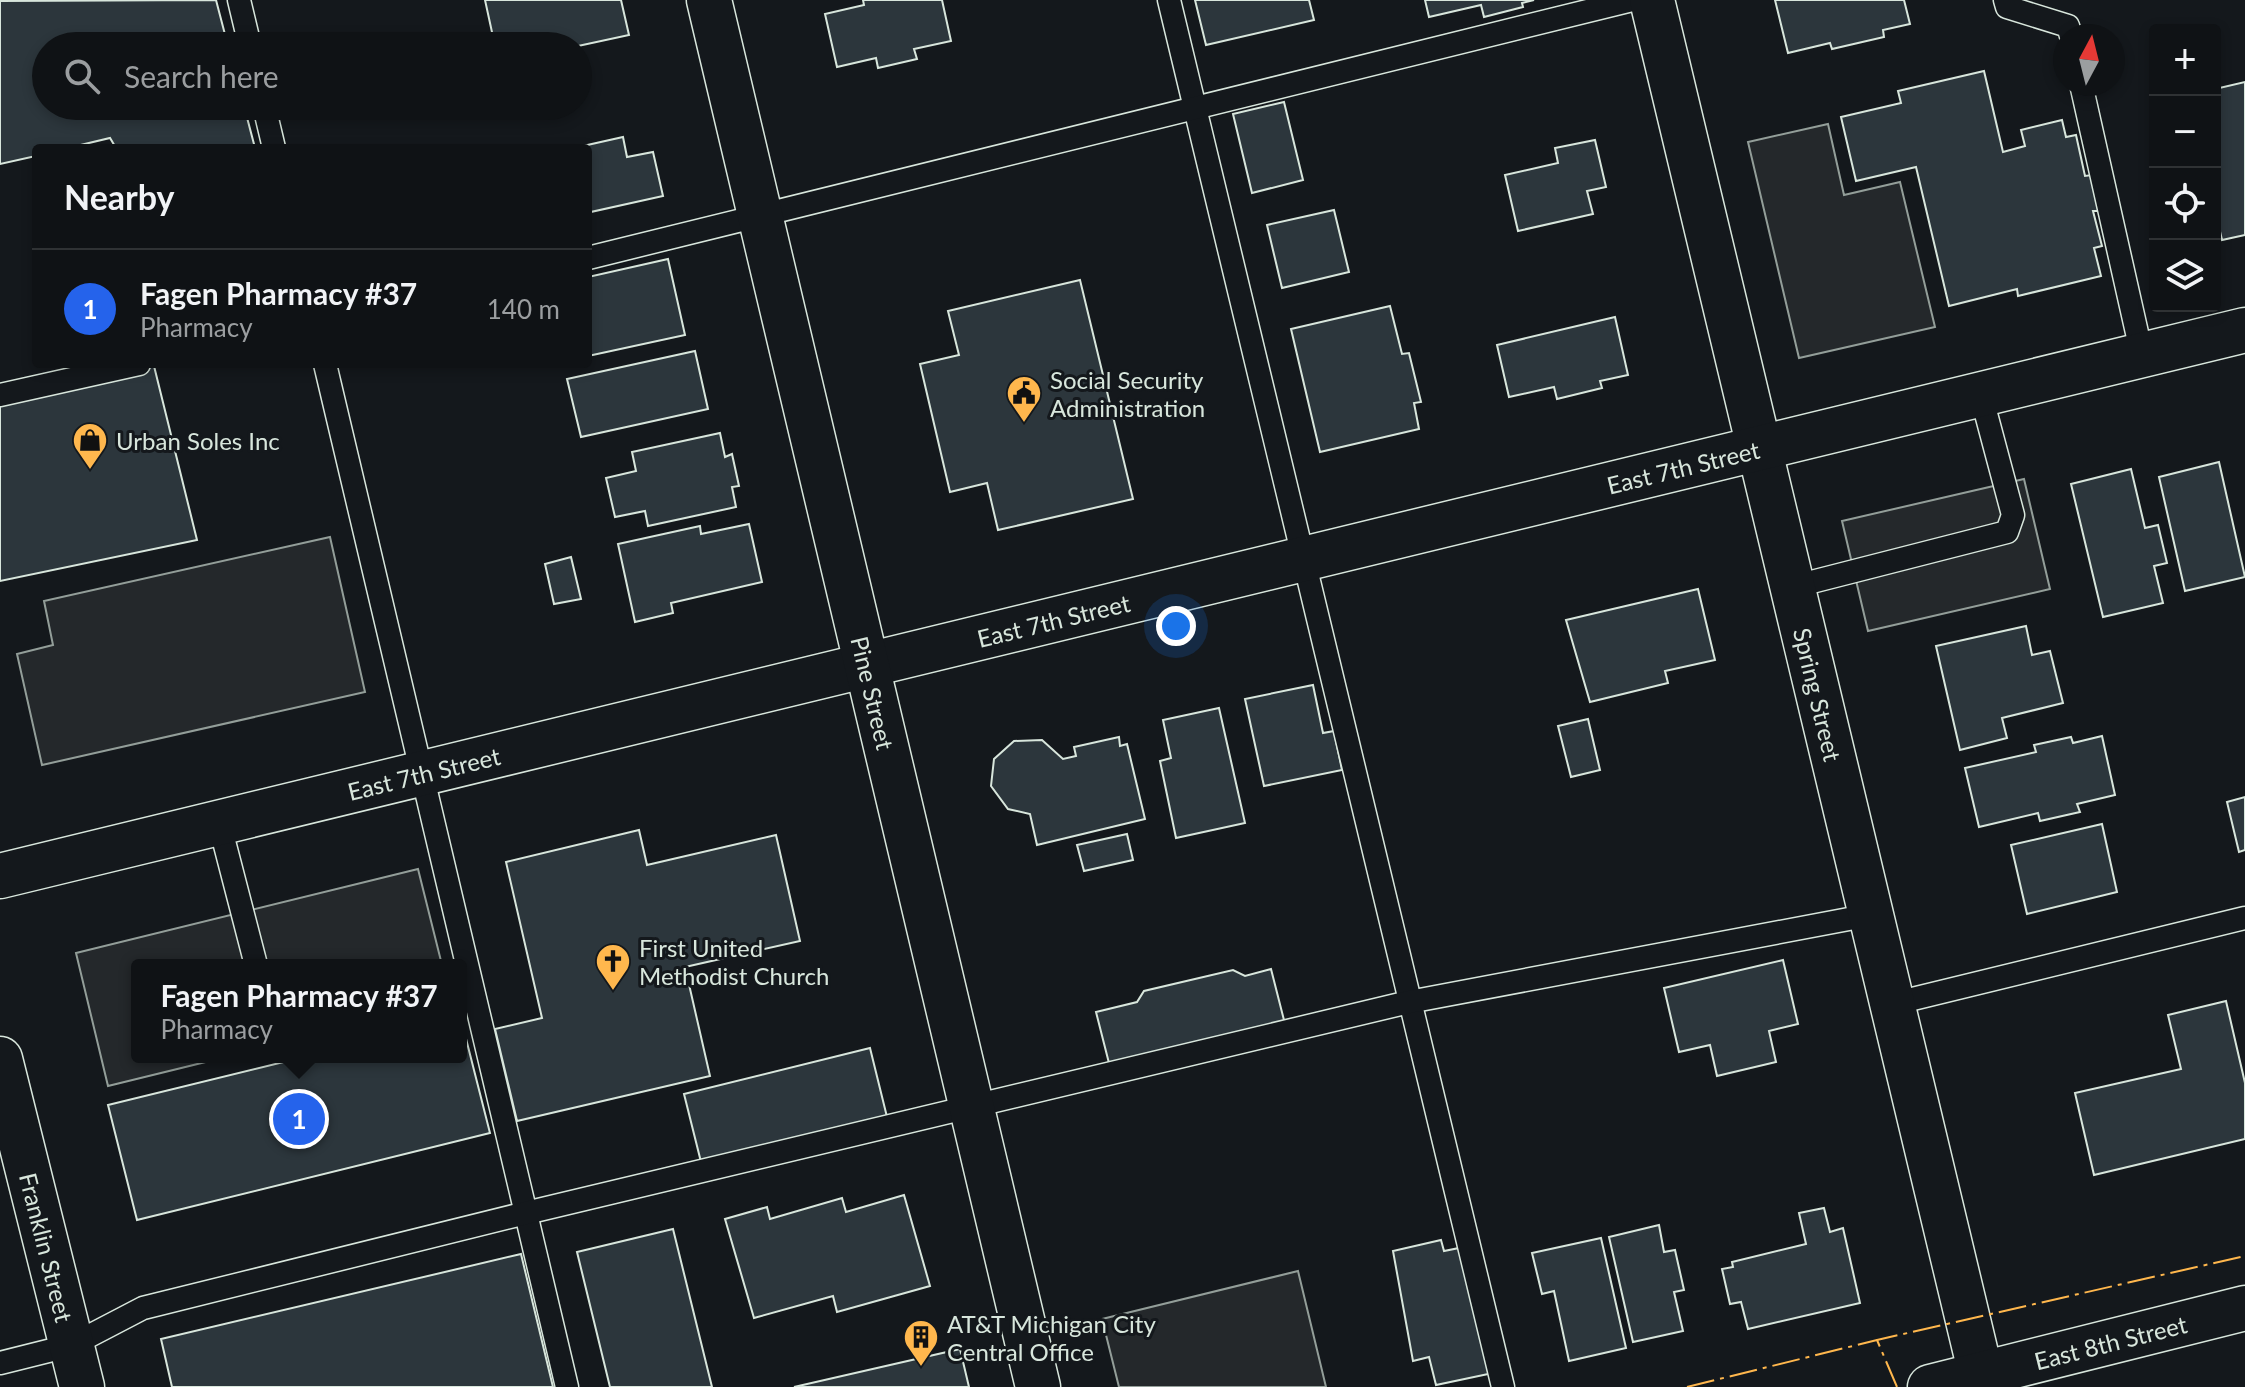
<!DOCTYPE html>
<html lang="en">
<head>
<meta charset="utf-8">
<style>
	:root { --surface:#0f1215; --page:#1d2022; --text:#f1f3f6; --muted:#9b9ea0; --line:#2f3234; --accent:#2563eb }
	body { margin:0; font-family:Lato,sans-serif; background:var(--page); color:var(--text) }
	.controls { position:absolute; right:24px; top:24px; display:grid; overflow:hidden; border-radius:8px; box-shadow:0 4px 12px #0003 }
	.controls button { width:72px; height:72px; display:grid; place-items:center; padding:0; border:0; border-bottom:2px solid var(--line); background:var(--surface); color:var(--text); font:40px sans-serif }
	.compass { position:absolute; left:2053px; top:24px; width:72px; height:72px; border-radius:50%; background:var(--surface); box-shadow:0 4px 12px #0003; rotate:7deg }
	.you { position:absolute; left:1176px; top:626px; width:28px; height:28px; margin:-20px; border:6px solid #fff; border-radius:50%; background:#1a73e8; box-shadow:0 0 0 12px #1a73e833 }
	.badge { display:grid; place-items:center; width:52px; height:52px; border-radius:50%; background:var(--accent); color:#fff; font-size:26px; font-weight:700 }
	.pin { position:absolute; translate:-50% -50%; border:4px solid #fff; box-shadow:0 2px 8px #0006 }
	.popup { position:absolute; left:131px; top:959px; width:336px; height:104px; box-sizing:border-box; display:grid; place-content:center; border-radius:8px; background:var(--surface); filter:drop-shadow(0 2px 6px #0005); font-size:26px; white-space:nowrap; color:var(--muted) }
	.popup b { font-size:30px; color:var(--text) }
	.popup::after { content:''; position:absolute; left:50%; top:100%; margin-left:-16px; border:16px solid transparent; border-top-color:var(--surface) }
	.list { margin:0; padding:0; list-style:none }
	h2 { display:flex; justify-content:space-between; align-items:center; height:104px; margin:0; padding:0 32px; font-size:34px }
	h2 small { font-size:26px; font-weight:400; color:var(--muted) }
	.list li { display:grid; grid-template-columns:52px 1fr auto; gap:24px; align-items:center; box-sizing:border-box; height:120px; padding:0 32px; border-top:2px solid var(--line) }
	.list b { display:block; font-size:30px; white-space:nowrap }
	.list p { margin:0; font-size:26px; white-space:nowrap; color:var(--muted) }
	.list em { font-size:26px; font-style:normal; color:var(--muted) }
	.icon { flex:none; width:44px; height:44px; fill:none; stroke:currentColor; stroke-width:2; stroke-linecap:round; stroke-linejoin:round }
	.map { position:relative; flex:none; width:2245px; height:1387px; overflow:hidden }
	.search { position:absolute; background:var(--surface); box-shadow:0 4px 12px #0003; left:32px; top:32px; width:560px; height:88px; display:flex; align-items:center; gap:20px; box-sizing:border-box; padding:0 28px; border-radius:44px; color:var(--muted); font-size:30px }
	.panel { position:absolute; background:var(--surface); box-shadow:0 4px 12px #0003; left:32px; top:144px; width:560px; height:224px; border-radius:8px }
	.map>svg:first-child { display:block }
	.parking { fill:#24282b; stroke:#939e99; stroke-width:2 }
	.building { fill:#2c363c; stroke:#d8e6dc; stroke-width:2 }
	.lines { fill:none; stroke-linecap:round; stroke-linejoin:round }
	.lane-casing { stroke:#d8e6dc; stroke-width:25 }
	.street-casing { stroke:#d8e6dc; stroke-width:47 }
	.secondary-casing { stroke:#d8e6dc; stroke-width:47 }
	.lane { stroke:#14181c; stroke-width:22 }
	.street { stroke:#14181c; stroke-width:44 }
	.secondary { stroke:#14181c; stroke-width:44 }
	.power { stroke:#ffb74d; stroke-width:2; stroke-dasharray:28 6 4 6; stroke-linecap:butt }
	.labels { text-anchor:middle; dominant-baseline:central; stroke-width:6; stroke-linejoin:round; paint-order:stroke }
	.poi-label { font-size:24px; fill:#d8e6dc; stroke:#14181c; text-anchor:start }
	.street-label { font-size:24px; fill:#d8e6dc; stroke:#14181c }
</style>
</head>
<body>
<div class="map">
<svg width="2245" height="1387" viewBox="0 0 2245 1387">
	<rect width="100%" height="100%" fill="#14181c"/>
	<g class="parking">
		<path d="M 1828,124 L 1844,195 L 1900,182 L 1935,327 L 1799,358 L 1748,142 Z"/>
		<path d="M 2024,479 L 2050,589 L 1868,631 L 1842,521 Z"/>
		<path d="M 330,537 L 365,692 L 42,765 L 17,654 L 53,645 L 44,601 Z"/>
		<path d="M 418,869 L 442,965 L 137,965 L 137,1057 L 226,1057 L 108,1086 L 76,953 Z"/>
		<path d="M 1298,1271 L 1326,1387 L 1119,1387 L 1102,1319 Z"/>
	</g>
	<g class="building">
		<path d="M 216,0 L 228,46 L 46,46 L 46,106 L 244,106 L 255,148 L 116,148 L 110,138 L 68,148 L 36,148 L 36,156 L 0,164 L 0,1 Z"/>
		<path d="M 485,0 L 621,0 L 629,35 L 578,46 L 495,46 Z"/>
		<path d="M 863,0 L 942,0 L 951,41 L 914,49 L 917,59 L 878,68 L 876,58 L 837,67 L 825,14 L 864,5 Z"/>
		<path d="M 1195,0 L 1309,0 L 1314,20 L 1206,45 Z"/>
		<path d="M 1425,0 L 1534,0 L 1522,3 L 1523,7 L 1484,17 L 1481,5 L 1429,17 Z"/>
		<path d="M 1775,0 L 1904,0 L 1910,24 L 1883,30 L 1884,37 L 1832,49 L 1830,43 L 1788,53 Z"/>
		<path d="M 1984,71 L 2003,152 L 2025,146 L 2021,130 L 2062,120 L 2066,137 L 2076,135 L 2085,176 L 2092,175 L 2100,211 L 2093,211 L 2102,246 L 2094,248 L 2101,276 L 2018,296 L 2017,289 L 1949,306 L 1916,167 L 1856,181 L 1841,117 L 1901,103 L 1898,91 Z"/>
		<path d="M 2245,82 L 2245,235 L 2222,240 L 2215,210 L 2215,89 Z"/>
		<path d="M 1284,102 L 1303,180 L 1252,193 L 1233,114 Z"/>
		<path d="M 623,137 L 627,157 L 653,152 L 663,196 L 591,212 L 588,217 L 588,148 L 574,148 Z"/>
		<path d="M 1595,140 L 1606,187 L 1587,191 L 1593,214 L 1518,231 L 1505,175 L 1558,163 L 1555,148 Z"/>
		<path d="M 1334,210 L 1349,272 L 1282,288 L 1267,225 Z"/>
		<path d="M 668,259 L 685,335 L 588,356 L 588,277 Z"/>
		<path d="M 1080,280 L 1133,499 L 998,530 L 987,483 L 950,492 L 920,364 L 959,355 L 948,311 Z"/>
		<path d="M 1390,306 L 1402,354 L 1409,353 L 1421,402 L 1414,403 L 1419,429 L 1320,452 L 1291,329 Z"/>
		<path d="M 1615,317 L 1628,375 L 1600,381 L 1602,388 L 1557,399 L 1554,387 L 1509,397 L 1497,345 Z"/>
		<path d="M 695,351 L 708,409 L 581,437 L 567,379 Z"/>
		<path d="M 154,366 L 197,540 L 0,581 L 0,403 Z"/>
		<path d="M 720,433 L 725,457 L 732,454 L 739,486 L 732,487 L 736,507 L 648,526 L 645,511 L 615,517 L 606,478 L 636,471 L 632,452 Z"/>
		<path d="M 2219,462 L 2245,577 L 2185,591 L 2159,477 Z"/>
		<path d="M 2131,469 L 2145,528 L 2158,525 L 2167,563 L 2154,566 L 2163,603 L 2103,617 L 2071,484 Z"/>
		<path d="M 749,524 L 762,582 L 671,603 L 673,613 L 635,622 L 618,544 L 700,526 L 701,534 Z"/>
		<path d="M 571,557 L 581,599 L 554,604 L 545,564 Z"/>
		<path d="M 1698,589 L 1715,660 L 1665,671 L 1668,683 L 1590,702 L 1566,620 Z"/>
		<path d="M 2026,626 L 2032,655 L 2050,651 L 2063,703 L 2002,718 L 2007,738 L 1960,750 L 1936,646 Z"/>
		<path d="M 1313,685 L 1323,733 L 1334,731 L 1342,770 L 1264,786 L 1245,699 Z"/>
		<path d="M 1219,708 L 1245,823 L 1176,838 L 1160,761 L 1171,758 L 1163,720 Z"/>
		<path d="M 1588,719 L 1600,770 L 1571,777 L 1558,726 Z"/>
		<path d="M 2102,736 L 2115,795 L 2077,804 L 2080,812 L 2040,821 L 2038,813 L 1979,827 L 1965,768 L 2036,752 L 2034,745 L 2071,737 L 2073,743 Z"/>
		<path d="M 1119,737 L 1120,746 L 1127,744 L 1145,819 L 1037,845 L 1030,814 L 1008,809 L 991,786 L 994,759 L 1014,741 L 1042,740 L 1063,759 L 1076,756 L 1074,747 Z"/>
		<path d="M 2245,797 L 2245,850 L 2239,852 L 2227,802 Z"/>
		<path d="M 2102,824 L 2117,892 L 2027,914 L 2011,845 Z"/>
		<path d="M 639,830 L 647,865 L 776,835 L 800,941 L 685,967 L 710,1076 L 517,1121 L 495,1029 L 542,1018 L 506,862 Z"/>
		<path d="M 1127,834 L 1133,860 L 1084,871 L 1077,845 Z"/>
		<path d="M 1783,960 L 1798,1024 L 1769,1031 L 1776,1062 L 1717,1076 L 1710,1045 L 1679,1052 L 1664,988 Z"/>
		<path d="M 1271,969 L 1286,1028 L 1111,1071 L 1096,1012 L 1137,1002 L 1144,991 L 1233,970 L 1245,976 Z"/>
		<path d="M 2226,1001 L 2245,1083 L 2245,1139 L 2094,1175 L 2075,1093 L 2181,1069 L 2168,1015 Z"/>
		<path d="M 461,1019 L 490,1133 L 137,1220 L 108,1105 L 304,1057 L 461,1057 Z"/>
		<path d="M 870,1048 L 888,1121 L 702,1166 L 684,1094 Z"/>
		<path d="M 904,1195 L 930,1286 L 837,1312 L 833,1296 L 754,1318 L 725,1219 L 767,1207 L 770,1219 L 842,1198 L 846,1212 Z"/>
		<path d="M 1824,1208 L 1830,1232 L 1843,1228 L 1860,1303 L 1748,1329 L 1741,1302 L 1730,1304 L 1722,1269 L 1733,1267 L 1732,1262 L 1806,1244 L 1799,1213 Z"/>
		<path d="M 1659,1225 L 1664,1252 L 1675,1250 L 1684,1290 L 1674,1292 L 1683,1331 L 1633,1342 L 1609,1237 Z"/>
		<path d="M 673,1229 L 712,1387 L 610,1387 L 577,1252 Z"/>
		<path d="M 1601,1238 L 1626,1348 L 1569,1361 L 1554,1291 L 1542,1294 L 1532,1253 Z"/>
		<path d="M 1441,1240 L 1444,1251 L 1464,1247 L 1493,1373 L 1436,1385 L 1429,1357 L 1413,1361 L 1393,1251 Z"/>
		<path d="M 521,1254 L 553,1387 L 172,1387 L 161,1339 Z"/>
		<path d="M 960,1349 L 969,1387 L 794,1387 Z"/>
	</g>
	<g class="lines">
		<g class="lane-casing">
			<g id="lane">
				<path d="M 239,0 L 250,46"/>
				<path d="M 1169,0 L 1503,1387"/>
				<path d="M 2005,0 L 2007,7 L 2068,26 L 2071,36"/>
				<path d="M 2081,84 L 2142,355"/>
				<path d="M 264,106 L 274,148"/>
				<path d="M 588,258 L 1632,0"/>
				<path d="M 325,364 L 567,1387"/>
				<path d="M 0,395 L 139,364"/>
				<path d="M 1792,587 L 2007,532 L 2013,515 L 1981,395"/>
				<path d="M 219,822 L 256,965"/>
				<path d="M 1892,1004 L 2245,918"/>
				<path d="M 0,1363 L 72,1345 L 143,1308 L 526,1213 L 1409,1002 L 1870,915"/>
			</g>
		</g>
		<g class="street-casing">
			<g id="street">
				<path id="s1" d="M 1652,0 L 1984,1387"/>
				<path id="s2" d="M 0,876 L 2245,330"/>
				<path id="s3" d="M 0,1059 L 82,1387"/>
			</g>
		</g>
		<g class="secondary-casing">
			<g id="secondary">
				<path id="s4" d="M 709,0 L 1038,1387"/>
				<path id="s5" d="M 1930,1387 L 2245,1308"/>
			</g>
		</g>
		<use href="#lane" class="lane"/>
		<use href="#street" class="street"/>
		<use href="#secondary" class="secondary"/>
		<g class="power">
			<path d="M 1687,1387 L 1877,1340"/>
			<path d="M 1897,1387 L 1877,1340 L 2245,1256"/>
		</g>
	</g>
	<defs>
		<g id="civic-pin" transform="scale(1.8)"><path d="M0 17L-7.5 6A9.5 9.5 0 1 1 7.5 6Z" fill="#ffb74d" stroke="#14181c"/><path d="M-.6-6.5H3V-4.5H.6V-3L4-1V1h2V6H-6V1h2V-1L-.6-3ZM-1.2 2.5V6h2.4V2.5Z" fill="#111"/></g>
		<g id="shop-pin" transform="scale(1.8)"><path d="M0 17L-7.5 6A9.5 9.5 0 1 1 7.5 6Z" fill="#ffb74d" stroke="#14181c"/><path d="M-5-2.5h2.3a2.7 3.5 0 0 1 5.4 0H5L5.5 6h-11ZM-1.5-2.5h3a1.5 2.3 0 0 0-3 0Z" fill="#111"/></g>
		<g id="church-pin" transform="scale(1.8)"><path d="M0 17L-7.5 6A9.5 9.5 0 1 1 7.5 6Z" fill="#ffb74d" stroke="#14181c"/><path d="M-1.2-6h2.4v3.5h3.3v2.4h-3.3V6h-2.4V-.1h-3.3v-2.4h3.3Z" fill="#111"/></g>
		<g id="building-pin" transform="scale(1.8)"><path d="M0 17L-7.5 6A9.5 9.5 0 1 1 7.5 6Z" fill="#ffb74d" stroke="#14181c"/><path d="M-4-6H4V6H1V3H-1V6H-4ZM-2.5-4.3h1.7v1.8h-1.7ZM.8-4.3h1.7v1.8H.8ZM-2.5-1h1.7V.8h-1.7ZM.8-1h1.7V.8H.8Z" fill="#111"/></g>
	</defs>
	<g fill-rule="evenodd">
		<use href="#civic-pin" x="1024" y="393"/>
		<use href="#shop-pin" x="90" y="440"/>
		<use href="#church-pin" x="613" y="961"/>
		<use href="#building-pin" x="921" y="1337"/>
	</g>
	<g class="labels">
		<g class="poi-label">
			<text x="1050" y="379">Social Security<tspan x="1050" dy="28">Administration</tspan></text>
			<text x="116" y="440">Urban Soles Inc</text>
			<text x="639" y="947">First United<tspan x="639" dy="28">Methodist Church</tspan></text>
			<text x="947" y="1323">AT&amp;T Michigan City<tspan x="947" dy="28">Central Office</tspan></text>
		</g>
		<g class="street-label">
			<text stroke="none"><textPath href="#s2" startOffset="1732">East 7th Street</textPath></text>
			<text stroke="none"><textPath href="#s2" startOffset="1084">East 7th Street</textPath></text>
			<text stroke="none"><textPath href="#s4" startOffset="712">Pine Street</textPath></text>
			<text stroke="none"><textPath href="#s1" startOffset="714">Spring Street</textPath></text>
			<text stroke="none"><textPath href="#s2" startOffset="436">East 7th Street</textPath></text>
			<text stroke="none"><textPath href="#s3" startOffset="194">Franklin Street</textPath></text>
			<text stroke="none"><textPath href="#s5" startOffset="186">East 8th Street</textPath></text>
		</g>
	</g>
</svg>
<div class="controls">
<button>+</button>
<button>−</button>
<button><svg class="icon" aria-label="locate" viewBox="0 0 24 24"><circle cx="12" cy="12" r="6"/><path d="M12 2v4M12 18v4M2 12h4M18 12h4"/></svg></button>
<button><svg class="icon" aria-label="layers" viewBox="0 0 24 24"><path d="M12 4l9 5-9 5-9-5zM3 14l9 5 9-5"/></svg></button>
</div>
<svg class="compass" viewBox="-18 -18 36 36"><path d="M0-13l5 13h-10z" fill="#e53935"/><path d="M0 13l5-13h-10z" fill="#9b9ea0"/></svg>
<div class="you"></div>
<div class="pin badge" style="left:299px;top:1119px">1</div>
<div class="popup"><b>Fagen Pharmacy #37</b>Pharmacy</div>
<div class="search"><svg class="icon" aria-label="search" viewBox="0 0 24 24"><circle cx="10" cy="10" r="6"/><path d="M15 15l6 6"/></svg>Search here</div>
<section class="panel">
<h2>Nearby<small></small></h2>
<ul class="list">
<li><span class="badge">1</span><div><b>Fagen Pharmacy #37</b><p>Pharmacy</p></div><em>140 m</em></li>
</ul>
</section>
</div>
</body>
</html>
